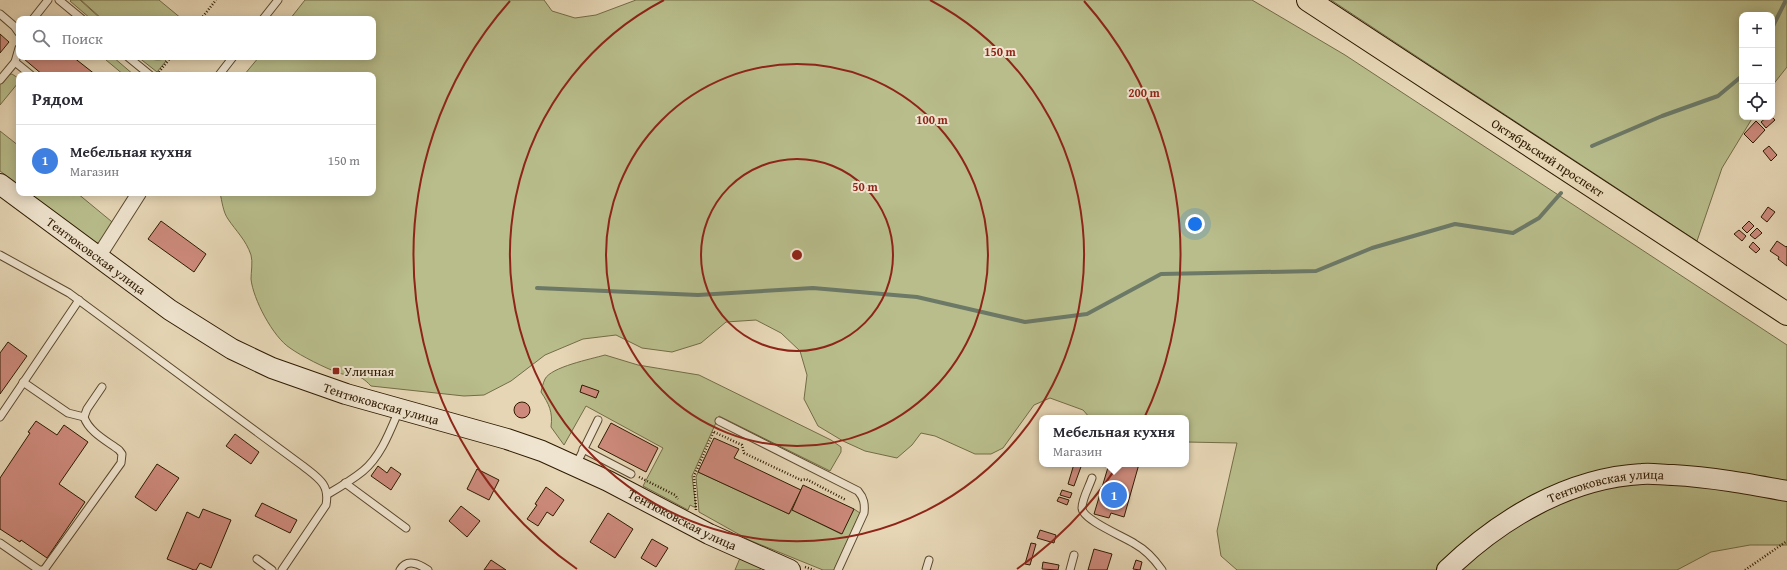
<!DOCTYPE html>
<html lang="ru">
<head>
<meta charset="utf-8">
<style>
	:root { --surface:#fff; --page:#f2f2f3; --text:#2b2b33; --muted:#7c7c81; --line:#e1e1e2; --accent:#7c3aed }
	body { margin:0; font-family:"Gentium Book Plus",serif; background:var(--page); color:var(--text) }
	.controls { position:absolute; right:12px; top:12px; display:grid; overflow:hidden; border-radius:8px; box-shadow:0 2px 10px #0003 }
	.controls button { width:36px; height:36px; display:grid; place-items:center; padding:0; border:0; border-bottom:1px solid var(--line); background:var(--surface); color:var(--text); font:20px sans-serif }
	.you { position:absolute; left:1195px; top:224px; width:14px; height:14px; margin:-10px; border:3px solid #fff; border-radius:50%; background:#1a73e8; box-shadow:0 0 0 6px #1a73e833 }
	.badge { display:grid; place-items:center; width:26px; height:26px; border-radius:50%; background:var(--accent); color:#fff; font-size:13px; font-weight:700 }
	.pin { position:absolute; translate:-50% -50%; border:2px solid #fff; box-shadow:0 1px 4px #0006 }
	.popup { position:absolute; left:1039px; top:415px; width:150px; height:52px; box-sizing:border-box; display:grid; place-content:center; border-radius:8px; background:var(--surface); filter:drop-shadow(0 1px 3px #0005); font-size:13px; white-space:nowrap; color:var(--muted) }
	.popup b { font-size:15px; color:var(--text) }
	.popup::after { content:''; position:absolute; left:50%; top:100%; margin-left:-8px; border:8px solid transparent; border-top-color:var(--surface) }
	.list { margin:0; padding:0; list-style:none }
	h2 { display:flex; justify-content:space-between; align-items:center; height:52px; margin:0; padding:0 16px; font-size:17px }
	h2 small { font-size:13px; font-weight:400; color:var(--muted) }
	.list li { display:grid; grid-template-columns:26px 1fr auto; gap:12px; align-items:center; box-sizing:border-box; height:72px; padding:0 16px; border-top:1px solid var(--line) }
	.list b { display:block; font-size:15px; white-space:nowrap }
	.list p { margin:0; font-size:13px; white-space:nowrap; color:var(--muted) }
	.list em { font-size:13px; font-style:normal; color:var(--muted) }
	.icon { flex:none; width:22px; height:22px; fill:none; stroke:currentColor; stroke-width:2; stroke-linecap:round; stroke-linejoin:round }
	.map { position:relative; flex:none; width:1787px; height:570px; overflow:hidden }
	.search { position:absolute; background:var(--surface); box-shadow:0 2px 10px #0003; left:16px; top:16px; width:360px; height:44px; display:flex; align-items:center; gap:10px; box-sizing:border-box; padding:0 14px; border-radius:8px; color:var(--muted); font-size:15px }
	.panel { position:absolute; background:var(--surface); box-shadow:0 2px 10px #0003; left:16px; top:72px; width:360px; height:124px; border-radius:8px }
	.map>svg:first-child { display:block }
	.green { fill:#b8bd8b; stroke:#736c46 }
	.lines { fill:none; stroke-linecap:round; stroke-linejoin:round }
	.stream { stroke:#6c7967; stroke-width:4 }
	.building { fill:#cd8a7c; stroke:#2e1a01 }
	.lane-casing { stroke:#5c492e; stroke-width:9 }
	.street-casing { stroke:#5c492e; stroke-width:16 }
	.secondary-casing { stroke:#2e1a01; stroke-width:22 }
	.primary-casing { stroke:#2e1a01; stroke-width:24 }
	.path { stroke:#2e1a01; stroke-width:2.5; stroke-dasharray:1 2; stroke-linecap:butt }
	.lane { stroke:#efe4cf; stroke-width:7 }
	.street { stroke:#efe4cf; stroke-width:14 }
	.secondary { stroke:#efe4cf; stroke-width:20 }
	.primary { stroke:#e6d6b5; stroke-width:22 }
	.ring { fill:none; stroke:#8f2418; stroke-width:2 }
	.poi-dot { fill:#8f2418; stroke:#efe4cf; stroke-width:1.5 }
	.labels { text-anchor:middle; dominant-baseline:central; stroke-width:4; stroke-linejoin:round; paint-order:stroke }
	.street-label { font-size:13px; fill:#2e1a01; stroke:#efe4cf }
	.poi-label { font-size:13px; fill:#2e1a01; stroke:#efe4cf; text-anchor:start }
	.centre { fill:#8f2418; stroke:#efe4cf; stroke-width:2 }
	.ring-label { font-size:12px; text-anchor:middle; font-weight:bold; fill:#8f2418; stroke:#efe4cf; stroke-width:4; stroke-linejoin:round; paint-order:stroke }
</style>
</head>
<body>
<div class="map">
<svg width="1787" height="570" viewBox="0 0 1787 570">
	<rect width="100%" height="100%" fill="#e6d6b5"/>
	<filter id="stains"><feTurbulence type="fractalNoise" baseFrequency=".005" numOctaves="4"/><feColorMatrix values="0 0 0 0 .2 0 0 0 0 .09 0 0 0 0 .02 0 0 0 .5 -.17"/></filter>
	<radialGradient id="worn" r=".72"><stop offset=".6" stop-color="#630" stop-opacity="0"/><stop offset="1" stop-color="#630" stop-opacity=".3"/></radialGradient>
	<g class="green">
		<path d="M 71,0 L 80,0 L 101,19 L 91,19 L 70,1 Z"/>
		<path d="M 81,0 L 159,0 L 182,19 L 102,19 Z"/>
		<path d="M 305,0 L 544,0 L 552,11 L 575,18 L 596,15 L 636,0 L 1252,0 L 1345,55 L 1787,345 L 1787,545 L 1750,545 L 1711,552 L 1677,570 L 1237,570 L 1221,556 L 1217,531 L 1237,443 L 1186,442 L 1186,418 L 1090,418 L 1083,410 L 1050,398 L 1034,405 L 1003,448 L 991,454 L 975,454 L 935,436 L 921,433 L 912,445 L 897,458 L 865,451 L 843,441 L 818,426 L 804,399 L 807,375 L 800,351 L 781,333 L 756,320 L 726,322 L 701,343 L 672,352 L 642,348 L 616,335 L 583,339 L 545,355 L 511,381 L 484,395 L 464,396 L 371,386 C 357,371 354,378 339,373 C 325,368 301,356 290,348 C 273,337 253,299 251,279 C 251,272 253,262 251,255 C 246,240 236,231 228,219 C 223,212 222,201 220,193 L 373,193 L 373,75 L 244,75 L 259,57 L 373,57 L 373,19 L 290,19 Z"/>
		<path d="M 1331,0 L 1787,0 L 1787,67 L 1772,86 L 1772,15 L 1742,15 L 1742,117 L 1753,117 L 1722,168 L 1697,241 Z"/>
		<path d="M 108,57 L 113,57 L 134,75 L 124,75 L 106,60 Z"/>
		<path d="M 138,57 C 148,57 155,62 164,59 L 166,61 L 157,72 Z"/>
		<path d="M 12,74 L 18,78 L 18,83 L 0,105 L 0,84 L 7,75 Z"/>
		<path d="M 0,131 L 19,146 L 19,185 L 0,171 Z"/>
		<path d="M 29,193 L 77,193 L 117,226 L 102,243 L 96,243 Z"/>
		<path d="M 605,355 L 638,365 L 699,375 L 831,440 L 841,447 L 841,452 L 830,471 L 719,416 L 692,476 L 696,508 L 690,505 L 688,510 L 643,486 L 663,448 L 586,406 L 564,445 L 551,427 C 553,412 549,404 541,392 C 542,388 543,383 545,379 C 551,367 591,359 605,355 Z"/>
		<path d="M 698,472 L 789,514 L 792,510 L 841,534 L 854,509 L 860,513 L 834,570 L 823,570 L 749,540 L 699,512 L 696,477 Z"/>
		<path d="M 740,558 L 761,567 L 760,570 L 735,570 Z"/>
	</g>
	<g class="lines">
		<g class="stream">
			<path d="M 1772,28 L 1786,0"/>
			<path d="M 1592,146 L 1662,116 L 1718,96 L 1742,76"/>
			<path d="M 537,288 L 698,295 L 813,288 L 917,297 L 1025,322 L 1087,314 L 1161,274 L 1316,271 L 1372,248 L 1455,224 L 1513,233 L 1539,218 L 1561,193"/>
		</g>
	</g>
	<g class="building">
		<path d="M 0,34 L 9,42 L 0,53 Z"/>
		<path d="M 26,57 L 73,57 L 96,75 L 43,75 L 24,59 Z"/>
		<path d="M 1767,117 L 1772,117 L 1775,120 L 1766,128 L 1761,122 Z"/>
		<path d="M 1756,121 L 1765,130 L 1753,143 L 1744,134 Z"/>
		<path d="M 1769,146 L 1777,155 L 1771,161 L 1763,151 Z"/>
		<path d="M 1768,207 L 1775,212 L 1767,222 L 1761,217 Z"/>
		<path d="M 161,221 L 206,254 L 194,272 L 148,239 Z"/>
		<path d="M 1749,221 L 1754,226 L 1747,233 L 1742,228 Z"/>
		<path d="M 1757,228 L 1762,233 L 1755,239 L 1750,235 Z"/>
		<path d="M 1739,230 L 1746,236 L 1742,241 L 1734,234 Z"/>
		<path d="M 1777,241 L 1786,247 L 1787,246 L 1787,266 L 1778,259 L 1779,257 L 1770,251 Z"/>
		<path d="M 1753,242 L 1760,249 L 1756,253 L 1749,247 Z"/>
		<path d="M 8,342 L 27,356 L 0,394 L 0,353 Z"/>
		<path d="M 582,385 L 599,391 L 596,398 L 580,392 Z"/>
		<circle cx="522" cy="410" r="8"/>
		<path d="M 36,421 L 57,435 L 64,425 L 88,442 L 59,484 L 85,502 L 47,558 L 21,540 L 20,542 L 0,529 L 0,478 L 30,433 L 28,432 Z"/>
		<path d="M 611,423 L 658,448 L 646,472 L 598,447 Z"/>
		<path d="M 235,434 L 259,452 L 251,464 L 226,446 Z"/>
		<path d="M 714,438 L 739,449 L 734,458 L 801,490 L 789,514 L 698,472 Z"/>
		<path d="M 157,464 L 179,478 L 156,511 L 135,497 Z"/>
		<path d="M 1074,464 L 1082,464 L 1074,486 L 1068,484 Z"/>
		<path d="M 1109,464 L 1139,464 L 1124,517 L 1111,513 L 1109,518 L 1094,514 Z"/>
		<path d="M 378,466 L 387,473 L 391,467 L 401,474 L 391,490 L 371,476 Z"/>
		<path d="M 477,469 L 499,480 L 489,500 L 467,489 Z"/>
		<path d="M 803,485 L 854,509 L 842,534 L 792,510 Z"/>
		<path d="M 546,487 L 564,500 L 553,516 L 547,512 L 538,526 L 527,519 L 537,505 L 535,504 Z"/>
		<path d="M 1062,490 L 1072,493 L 1070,498 L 1060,495 Z"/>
		<path d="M 1059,497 L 1069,500 L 1067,505 L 1057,501 Z"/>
		<path d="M 262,503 L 297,520 L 290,533 L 255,516 Z"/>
		<path d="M 461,506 L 480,521 L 467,537 L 449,521 Z"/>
		<path d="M 203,509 L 231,520 L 211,568 L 200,563 L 196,570 L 194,570 L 167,559 L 187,512 L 199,518 Z"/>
		<path d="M 608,513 L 633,529 L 615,558 L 590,542 Z"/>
		<path d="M 1040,530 L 1056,535 L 1054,543 L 1037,538 Z"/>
		<path d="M 652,539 L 668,548 L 656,567 L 641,558 Z"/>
		<path d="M 1031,543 L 1036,544 L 1030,565 L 1025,564 Z"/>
		<path d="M 1094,549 L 1112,554 L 1107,570 L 1088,570 Z"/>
		<path d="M 491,560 L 506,570 L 484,570 Z"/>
		<path d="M 1136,560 L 1142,562 L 1140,570 L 1133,569 Z"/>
		<path d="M 1043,562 L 1059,565 L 1058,570 L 1042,569 Z"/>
	</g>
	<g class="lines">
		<g class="lane-casing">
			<g id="lane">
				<path d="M 59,0 L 82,19"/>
				<path d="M 0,14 L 14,26 L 19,33"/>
				<path d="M 33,19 L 48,0"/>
				<path d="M 263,19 L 278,0"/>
				<path d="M 128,57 L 150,75"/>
				<path d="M 15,62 L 31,75"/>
				<path d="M 219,75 L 233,57"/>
				<path d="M 0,80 L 15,62 L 19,48"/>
				<path d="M 0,255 L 69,293 L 303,466 C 318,478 330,484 326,505 L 282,570"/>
				<path d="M 23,382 L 68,413 L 84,417"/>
				<path d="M 0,417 L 79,300"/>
				<path d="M 719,421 L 858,491 C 864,498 865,504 864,513 L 838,570"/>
				<path d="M 583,449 L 631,474"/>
				<path d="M 576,465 L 598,420"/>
				<path d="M 1092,478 C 1089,487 1082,499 1082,508 C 1082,520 1125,537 1135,544 C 1146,550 1155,560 1162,570"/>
				<path d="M 345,483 L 406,528"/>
				<path d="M 328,494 C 340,487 352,480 363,471 C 381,456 390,431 399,410"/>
				<path d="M 0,543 L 39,570 L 43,570"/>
				<path d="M 257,559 L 272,570"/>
				<path d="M 44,570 L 121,463 L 122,454 L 119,450 C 107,441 89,432 84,417 L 87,409 L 102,387"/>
				<path d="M 400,570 C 407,558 419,564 428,570"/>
				<path d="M 926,570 L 929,560"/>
				<path d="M 1070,570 L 1074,555"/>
			</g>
		</g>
		<g class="street-casing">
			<path id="street" d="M 102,251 L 139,193"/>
		</g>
		<g class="secondary-casing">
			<g id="secondary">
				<path id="s1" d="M 0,184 L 170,310 L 232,349 L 272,368 L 346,394 L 507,439 L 542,451 L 608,481 L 709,534 L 790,570"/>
				<path id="s2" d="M 1447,570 C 1500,519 1568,478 1642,474 C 1652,473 1663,475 1673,475 C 1711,477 1749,484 1787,491"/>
			</g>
		</g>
		<g class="primary-casing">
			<g id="primary">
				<path id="s3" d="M 1308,0 L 1787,314"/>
			</g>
		</g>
		<g class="path">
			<path d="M 201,19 L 216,0"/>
			<path d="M 159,72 L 171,57"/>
			<path d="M 714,432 L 742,445 L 744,453 L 801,480 L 806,479 L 846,500"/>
			<path d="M 639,477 L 675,495 L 678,499"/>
			<path d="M 696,510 L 694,476 L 714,431"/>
			<path d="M 805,567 L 814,570"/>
			<path d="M 1745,570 L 1787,541"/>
		</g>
		<use href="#lane" class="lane"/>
		<use href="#street" class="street"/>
		<use href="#secondary" class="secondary"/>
		<use href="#primary" class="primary"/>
	</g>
	<g class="ring">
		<circle cx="797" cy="255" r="96"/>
		<circle cx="797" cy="255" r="191"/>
		<path d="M930 0A287 287 0 1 1 664 0"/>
		<path d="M577 569A383 383 0 0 1 510 1M1084 1A383 383 0 0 1 1017 569"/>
	</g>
	<rect class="poi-dot" x="332" y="367" width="8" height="8" rx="2"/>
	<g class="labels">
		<g class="street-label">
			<text stroke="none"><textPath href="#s3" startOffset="287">Октябрьский проспект</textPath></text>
			<text stroke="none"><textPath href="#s1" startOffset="120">Тентюковская улица</textPath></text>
			<text stroke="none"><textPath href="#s1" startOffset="444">Тентюковская улица</textPath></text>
			<text stroke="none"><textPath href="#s2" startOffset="184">Тентюковская улица</textPath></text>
			<text stroke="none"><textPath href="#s1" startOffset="768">Тентюковская улица</textPath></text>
		</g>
		<g class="poi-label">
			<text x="344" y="371">Уличная</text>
		</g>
	</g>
	<circle cx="797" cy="255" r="6" class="centre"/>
	<g class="ring-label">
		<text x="1000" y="56">150 m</text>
		<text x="1144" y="97">200 m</text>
		<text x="932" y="124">100 m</text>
		<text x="865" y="191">50 m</text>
	</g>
	<rect width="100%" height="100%" filter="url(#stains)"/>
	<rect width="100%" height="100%" fill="url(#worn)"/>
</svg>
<div class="controls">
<button>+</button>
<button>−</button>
<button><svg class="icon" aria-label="locate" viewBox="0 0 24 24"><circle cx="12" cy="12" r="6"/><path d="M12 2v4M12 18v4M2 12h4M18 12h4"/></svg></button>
</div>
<div class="you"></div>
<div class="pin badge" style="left:1114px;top:495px;background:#3f7fe0">1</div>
<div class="popup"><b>Мебельная кухня</b>Магазин</div>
<div class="search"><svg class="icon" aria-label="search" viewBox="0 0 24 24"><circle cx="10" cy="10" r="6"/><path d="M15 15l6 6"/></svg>Поиск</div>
<section class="panel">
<h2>Рядом<small></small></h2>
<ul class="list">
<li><span class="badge" style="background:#3f7fe0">1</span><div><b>Мебельная кухня</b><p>Магазин</p></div><em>150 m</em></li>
</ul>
</section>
</div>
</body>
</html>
